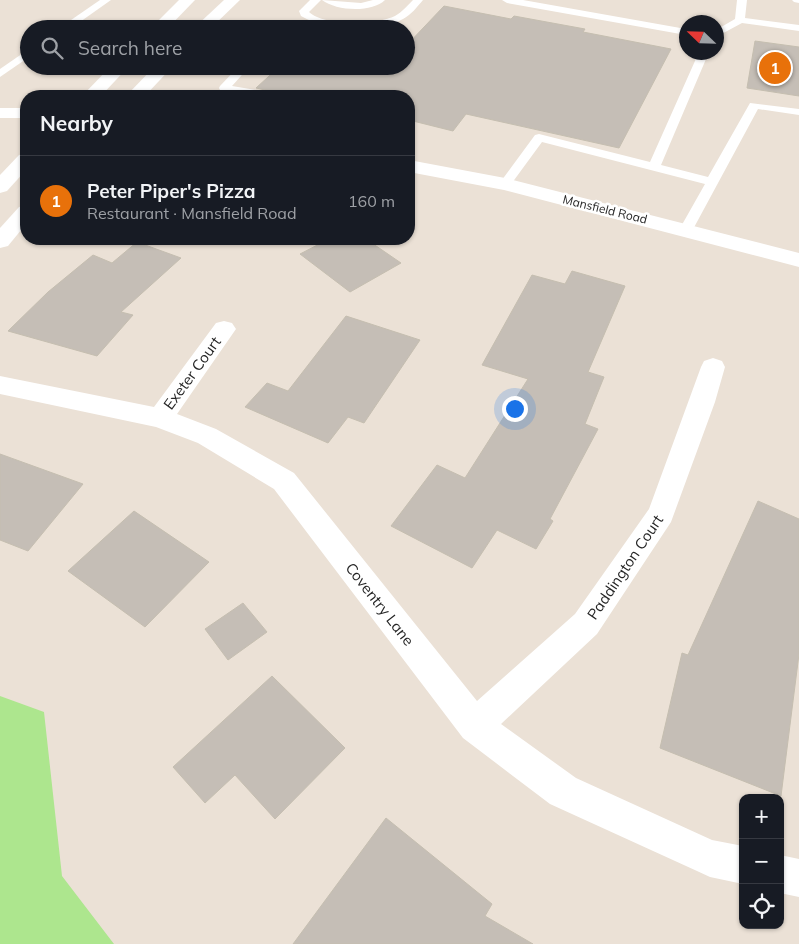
<!DOCTYPE html>
<html lang="en">
<head>
<meta charset="utf-8">
<style>
	:root { --surface:#171b24; --page:#20242c; --text:#f1f3f6; --muted:#9ea1a6; --line:#363941; --accent:#0b8043 }
	body { margin:0; font-family:Mulish,sans-serif; background:var(--page); color:var(--text) }
	.controls { position:absolute; right:15px; bottom:15px; display:grid; overflow:hidden; border-radius:10px; box-shadow:0 1px 4px #0004 }
	.controls button { width:45px; height:45px; display:grid; place-items:center; padding:0; border:0; border-bottom:1px solid var(--line); background:var(--surface); color:var(--text); font:25px sans-serif }
	.compass { position:absolute; left:679px; top:15px; width:45px; height:45px; border-radius:50%; background:var(--surface); box-shadow:0 1px 4px #0004; rotate:293deg }
	.you { position:absolute; left:514px; top:408px; width:18px; height:18px; margin:-12px; border:4px solid #fff; border-radius:50%; background:#1a73e8; box-shadow:0 0 0 8px #1a73e833 }
	.badge { display:grid; place-items:center; width:32px; height:32px; border-radius:50%; background:var(--accent); color:#fff; font-size:16px; font-weight:700 }
	.pin { position:absolute; translate:-50% -50%; border:2px solid #fff; box-shadow:0 1px 5px #0006 }
	.list { margin:0; padding:0; list-style:none }
	h2 { display:flex; justify-content:space-between; align-items:center; height:65px; margin:0; padding:0 20px; font-size:21px }
	h2 small { font-size:16px; font-weight:400; color:var(--muted) }
	.list li { display:grid; grid-template-columns:32px 1fr auto; gap:15px; align-items:center; box-sizing:border-box; height:90px; padding:0 20px; border-top:1px solid var(--line) }
	.list b { display:block; font-size:19px; white-space:nowrap }
	.list p { margin:0; font-size:16px; white-space:nowrap; color:var(--muted) }
	.list em { font-size:16px; font-style:normal; color:var(--muted) }
	.icon { flex:none; width:28px; height:28px; fill:none; stroke:currentColor; stroke-width:2; stroke-linecap:round; stroke-linejoin:round }
	.map { position:relative; flex:none; width:799px; height:944px; overflow:hidden }
	.search { position:absolute; background:var(--surface); box-shadow:0 1px 4px #0004; left:20px; top:20px; width:395px; height:55px; display:flex; align-items:center; gap:12px; box-sizing:border-box; padding:0 18px; border-radius:28px; color:var(--muted); font-size:19px }
	.panel { position:absolute; background:var(--surface); box-shadow:0 1px 4px #0004; left:20px; top:90px; width:395px; height:155px; border-radius:20px }
	.map>svg:first-child { display:block }
	.green { fill:#ade68e }
	.building { fill:#c5beb6; stroke:#c5beb0 }
	.lines { fill:none; stroke-linecap:round; stroke-linejoin:round }
	.lane { fill:#fff; fill-rule:evenodd }
	.street { fill:#fff; fill-rule:evenodd }
	.secondary { fill:#fff; fill-rule:evenodd }
	.labels { text-anchor:middle; dominant-baseline:central; stroke-width:5; stroke-linejoin:round; paint-order:stroke }
	.far-street-label { font-size:12px; fill:#262626; stroke:#fff }
	.street-label { font-size:15px; fill:#262626; stroke:#fff }
</style>
</head>
<body>
<div class="map">
<svg width="799" height="944" viewBox="0 0 799 944">
	<rect width="100%" height="100%" fill="#ebe1d6"/>
	<path class="green" d="M 0,696 L 44,712 L 62,876 L 114,944 L 0,944 Z"/>
	<g class="building">
		<path d="M 444,6 L 511,19 L 514,16 L 585,29 L 583,32 L 671,49 L 619,148 L 466,114 L 453,131 L 409,120 L 409,96 L 293,96 L 256,88 L 280,66 L 406,66 L 406,46 Z"/>
		<path d="M 755,41 L 799,47 L 799,96 L 747,88 Z"/>
		<path d="M 329,239 L 366,239 L 401,263 L 350,292 L 300,254 Z"/>
		<path d="M 137,242 L 181,258 L 121,312 L 133,315 L 97,356 L 8,331 L 48,292 L 93,255 L 112,263 Z"/>
		<path d="M 572,271 L 625,286 L 588,372 L 604,377 L 585,424 L 598,429 L 550,519 L 553,521 L 536,549 L 497,530 L 472,568 L 391,526 L 437,465 L 465,478 L 528,379 L 482,365 L 532,275 L 565,284 Z"/>
		<path d="M 346,316 L 420,340 L 364,423 L 348,417 L 328,443 L 245,407 L 267,383 L 288,391 Z"/>
		<path d="M 0,454 L 83,484 L 28,551 L 0,540 Z"/>
		<path d="M 758,501 L 799,519 L 799,654 L 781,796 L 660,748 L 682,653 L 688,655 Z"/>
		<path d="M 134,511 L 209,562 L 145,627 L 68,571 Z"/>
		<path d="M 243,603 L 267,632 L 228,660 L 205,629 Z"/>
		<path d="M 272,676 L 345,748 L 275,819 L 235,775 L 205,803 L 173,767 Z"/>
		<path d="M 386,818 L 492,904 L 485,916 L 533,944 L 293,944 Z"/>
	</g>
	<g class="lines">
		<g class="lane">
			<path d="M 100,0 L 111,0 L 70,29 L 58,29 Z"/>
			<path d="M 310,0 L 321,0 L 309,12 C 323,26 377,25 395,16 C 402,12 407,6 413,0 L 423,0 C 417,7 411,15 403,19 C 378,33 325,31 301,16 L 299,11 Z"/>
			<path d="M 322,0 L 361,3 L 373,0 L 385,0 C 372,13 336,11 322,0 Z"/>
			<path d="M 502,0 L 523,0 L 686,29 L 686,35 L 507,3 Z"/>
			<path d="M 737,0 L 747,0 L 745,18 L 799,25 L 799,31 L 742,23 L 716,37 L 716,30 L 735,19 Z"/>
			<path d="M 792,0 L 799,0 L 799,3 L 794,2 Z"/>
			<path d="M 203,23 L 221,27 L 222,29 L 199,28 L 198,26 Z"/>
			<path d="M 29,49 L 29,57 L 0,77 L 0,69 Z"/>
			<path d="M 699,52 L 709,52 L 661,165 L 708,177 L 750,103 L 799,109 L 799,115 L 758,109 L 691,233 L 686,234 L 679,230 L 705,184 L 542,142 L 509,187 L 501,187 L 499,184 L 535,135 L 539,134 L 650,162 Z"/>
			<path d="M 239,66 L 250,66 L 232,86 L 275,93 L 280,96 L 255,96 L 220,90 L 219,88 L 220,86 Z"/>
		</g>
		<g class="street">
			<path d="M 224,321 L 232,323 L 236,329 L 177,414 L 216,429 L 294,473 L 477,701 L 575,614 L 649,509 L 701,367 L 704,361 L 713,358 L 722,361 L 725,367 L 715,402 L 671,522 L 597,634 L 501,724 L 576,778 L 712,840 L 743,846 L 743,884 L 710,877 L 697,871 L 550,804 L 463,738 L 274,489 L 198,443 L 156,427 L 0,394 L 0,376 L 154,407 L 216,323 Z"/>
			<path d="M 780,855 L 799,859 L 799,897 L 780,893 Z"/>
		</g>
		<g class="secondary">
			<path d="M 179,0 L 195,0 L 167,29 L 150,29 Z"/>
			<path d="M 224,0 L 240,0 L 210,29 L 193,29 Z"/>
			<path d="M 111,66 L 129,66 L 101,96 L 82,96 Z"/>
			<path d="M 155,66 L 173,66 L 145,96 L 126,96 Z"/>
			<rect x="0" y="108" width="26" height="10"/>
			<path d="M 26,153 L 26,170 L 7,191 L 0,193 L 0,175 L 19,155 Z"/>
			<path d="M 409,160 L 505,178 L 799,253 L 799,267 L 504,190 L 409,172 Z"/>
			<path d="M 26,205 L 26,224 L 8,246 L 0,248 L 0,228 L 19,207 Z"/>
		</g>
	</g>
	<g class="labels">
		<g class="far-street-label">
			<text transform="translate(605 209) rotate(14)">Mansfield Road</text>
		</g>
		<g class="street-label">
			<text transform="translate(192 373) rotate(-54)">Exeter Court</text>
			<text transform="translate(625 567) rotate(-56)">Paddington Court</text>
			<text transform="translate(380 604) rotate(52)">Coventry Lane</text>
		</g>
	</g>
</svg>
<div class="controls">
<button>+</button>
<button>−</button>
<button><svg class="icon" aria-label="locate" viewBox="0 0 24 24"><circle cx="12" cy="12" r="6"/><path d="M12 2v4M12 18v4M2 12h4M18 12h4"/></svg></button>
</div>
<svg class="compass" viewBox="-18 -18 36 36"><path d="M0-13l5 13h-10z" fill="#e53935"/><path d="M0 13l5-13h-10z" fill="#9ea1a6"/></svg>
<div class="you"></div>
<div class="pin badge" style="left:775px;top:68px;background:#e8710a">1</div>
<div class="search"><svg class="icon" aria-label="search" viewBox="0 0 24 24"><circle cx="10" cy="10" r="6"/><path d="M15 15l6 6"/></svg>Search here</div>
<section class="panel">
<h2>Nearby<small></small></h2>
<ul class="list">
<li><span class="badge" style="background:#e8710a">1</span><div><b>Peter Piper's Pizza</b><p>Restaurant · Mansfield Road</p></div><em>160 m</em></li>
</ul>
</section>
</div>
</body>
</html>
